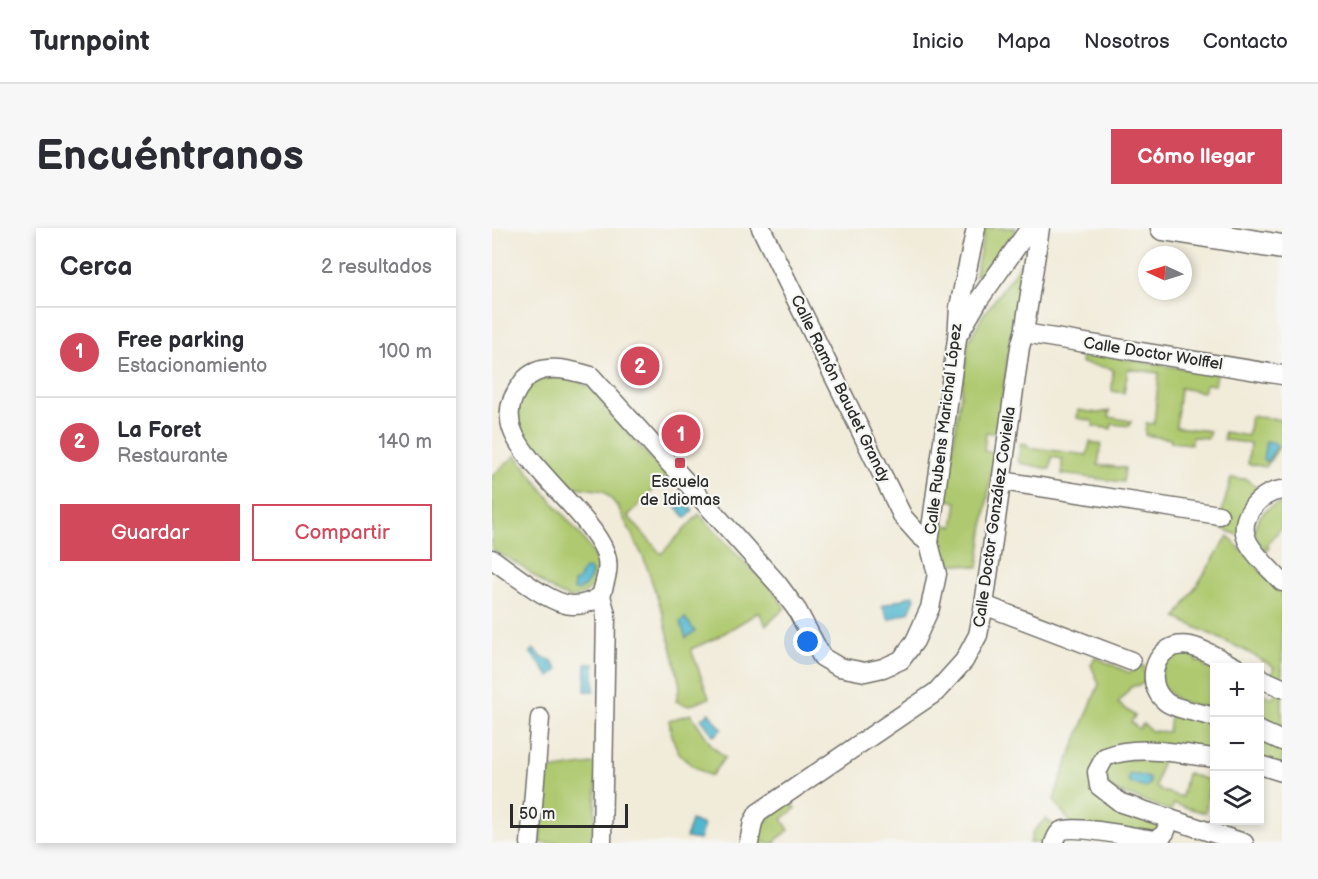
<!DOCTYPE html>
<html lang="es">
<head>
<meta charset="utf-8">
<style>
	:root { --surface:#fff; --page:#f7f7f7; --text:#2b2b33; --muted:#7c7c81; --line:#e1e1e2; --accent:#d1495b }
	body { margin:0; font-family:"Balsamiq Sans",sans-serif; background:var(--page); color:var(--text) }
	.controls { position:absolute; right:18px; bottom:18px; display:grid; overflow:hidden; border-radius:0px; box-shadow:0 3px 9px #0003 }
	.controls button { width:54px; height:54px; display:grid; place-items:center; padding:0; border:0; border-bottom:2px solid var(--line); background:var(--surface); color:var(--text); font:30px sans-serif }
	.compass { position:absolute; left:646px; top:18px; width:54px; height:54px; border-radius:50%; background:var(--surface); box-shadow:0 3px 9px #0003; rotate:274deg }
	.scale { position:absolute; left:18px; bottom:15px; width:118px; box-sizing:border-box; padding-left:6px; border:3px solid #2b2b2b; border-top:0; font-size:16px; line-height:21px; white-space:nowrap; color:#2b2b2b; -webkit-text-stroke:4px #f6f6f2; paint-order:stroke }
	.you { position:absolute; left:316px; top:414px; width:21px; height:21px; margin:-15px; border:4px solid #fff; border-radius:50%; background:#1a73e8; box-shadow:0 0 0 9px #1a73e833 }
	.badge { display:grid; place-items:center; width:39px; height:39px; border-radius:50%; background:var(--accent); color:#fff; font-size:20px; font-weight:700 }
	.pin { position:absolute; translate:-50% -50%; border:3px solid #fff; box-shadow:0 2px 6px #0006 }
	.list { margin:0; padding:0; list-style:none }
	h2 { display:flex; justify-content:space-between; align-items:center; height:78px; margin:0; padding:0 24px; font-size:26px }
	h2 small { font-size:20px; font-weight:400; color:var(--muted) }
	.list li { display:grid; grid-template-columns:39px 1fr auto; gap:18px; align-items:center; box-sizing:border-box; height:90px; padding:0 24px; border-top:2px solid var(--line) }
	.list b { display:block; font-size:22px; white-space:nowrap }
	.list p { margin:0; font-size:20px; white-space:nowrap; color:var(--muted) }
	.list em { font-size:20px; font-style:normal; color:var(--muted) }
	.actions { display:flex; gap:12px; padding:18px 24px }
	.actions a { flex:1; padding:14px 0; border:2px solid var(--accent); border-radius:0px; text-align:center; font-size:21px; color:var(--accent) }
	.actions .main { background:var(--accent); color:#fff }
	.icon { flex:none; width:33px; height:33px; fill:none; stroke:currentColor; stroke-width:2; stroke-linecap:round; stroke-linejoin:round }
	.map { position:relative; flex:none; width:790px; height:615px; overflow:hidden; border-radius:0px }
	header { display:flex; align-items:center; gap:36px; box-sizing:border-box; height:84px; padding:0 30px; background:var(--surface); border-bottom:2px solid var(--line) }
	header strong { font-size:28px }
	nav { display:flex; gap:33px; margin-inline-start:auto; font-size:21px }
	.intro { display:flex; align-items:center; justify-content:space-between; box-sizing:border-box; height:144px; padding:0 36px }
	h1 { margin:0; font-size:42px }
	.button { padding:15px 27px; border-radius:0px; background:var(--accent); color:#fff; font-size:21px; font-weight:700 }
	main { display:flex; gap:36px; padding:0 36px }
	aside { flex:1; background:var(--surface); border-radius:0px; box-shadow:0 3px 9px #0003 }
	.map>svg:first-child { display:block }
	.green { fill:#afc96f; stroke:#6d7a4d; stroke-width:1.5 }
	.water { fill:#51b7cf; stroke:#3e717d; stroke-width:1.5 }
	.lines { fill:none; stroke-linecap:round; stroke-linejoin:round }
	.minor-casing { stroke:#706e68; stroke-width:21 }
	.tertiary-casing { stroke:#706e68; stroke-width:27 }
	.minor { stroke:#fff; stroke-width:18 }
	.tertiary { stroke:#fff; stroke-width:24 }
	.poi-dot { fill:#d1495b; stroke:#f6f6f2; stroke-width:2 }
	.labels { text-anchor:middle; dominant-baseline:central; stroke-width:4.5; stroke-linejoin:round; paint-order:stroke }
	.street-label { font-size:16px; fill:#2b2b2b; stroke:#f6f6f2 }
	.poi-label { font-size:16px; fill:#2b2b2b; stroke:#f6f6f2 }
</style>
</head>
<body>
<header>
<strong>Turnpoint</strong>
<nav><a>Inicio</a><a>Mapa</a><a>Nosotros</a><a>Contacto</a></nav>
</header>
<div class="intro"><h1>Encuéntranos</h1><a class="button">Cómo llegar</a></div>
<main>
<aside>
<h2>Cerca<small>2 resultados</small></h2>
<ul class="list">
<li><span class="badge">1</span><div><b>Free parking</b><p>Estacionamiento</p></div><em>100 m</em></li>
<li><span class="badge">2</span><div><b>La Foret</b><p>Restaurante</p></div><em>140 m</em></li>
</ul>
<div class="actions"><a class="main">Guardar</a><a>Compartir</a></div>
</aside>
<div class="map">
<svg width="790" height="615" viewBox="0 0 790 615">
	<rect width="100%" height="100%" fill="#f6f6f2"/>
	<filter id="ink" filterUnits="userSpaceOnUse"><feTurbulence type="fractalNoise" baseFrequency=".0167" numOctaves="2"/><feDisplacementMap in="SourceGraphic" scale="12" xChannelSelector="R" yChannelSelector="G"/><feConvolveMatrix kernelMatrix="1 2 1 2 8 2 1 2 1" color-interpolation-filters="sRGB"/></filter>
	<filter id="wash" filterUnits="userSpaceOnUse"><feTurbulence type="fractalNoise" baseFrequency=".008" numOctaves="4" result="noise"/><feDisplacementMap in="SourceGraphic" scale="24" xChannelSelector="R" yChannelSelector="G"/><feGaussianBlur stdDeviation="1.35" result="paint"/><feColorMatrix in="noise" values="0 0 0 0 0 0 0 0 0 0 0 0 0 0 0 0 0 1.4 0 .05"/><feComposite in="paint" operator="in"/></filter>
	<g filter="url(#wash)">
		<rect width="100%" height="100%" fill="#f1ebd9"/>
		<g class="green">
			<path d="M 493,0 L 524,0 L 522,5 L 487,47 L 483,48 Z"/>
			<path d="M 534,29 L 525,98 L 519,104 L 506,206 L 494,204 L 492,223 L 502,225 L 486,339 L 457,335 L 448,311 L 450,295 L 461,299 L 465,274 L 453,271 L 477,113 L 490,89 Z"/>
			<path d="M 591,124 L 725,146 L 723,157 L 714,156 L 711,164 L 688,160 L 684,199 L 718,203 L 716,210 L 700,209 L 699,216 L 679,214 L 679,211 L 653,207 L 654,195 L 662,196 L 667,145 L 636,141 L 632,165 L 620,163 L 621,141 L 589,135 Z"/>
			<path d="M 69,148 L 86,153 L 101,161 L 120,188 L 175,248 L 136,288 L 169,326 L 207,286 L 254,336 L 280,360 L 293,380 L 274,397 L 267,384 L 224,410 L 199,421 L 217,470 C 205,475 196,481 184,473 L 188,458 L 182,430 L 171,386 L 152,331 L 126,279 L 112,263 L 77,258 L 35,215 L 28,195 L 26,180 L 33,164 L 43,153 Z"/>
			<path d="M 586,182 L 606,185 L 618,183 L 617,189 L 639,193 L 638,198 L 620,196 L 619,201 L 601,198 L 601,193 L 585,190 Z"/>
			<path d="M 759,188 L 790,192 L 790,215 L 774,239 L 756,236 L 758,215 L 732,212 L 732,204 L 756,208 Z"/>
			<path d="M 598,214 L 609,216 L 606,237 L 633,240 L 631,254 L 570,246 L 570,231 L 560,229 L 558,241 L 528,235 L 526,231 L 529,215 L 535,216 L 535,219 L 595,227 Z"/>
			<path d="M 24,227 C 39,247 54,266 70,285 C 84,302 125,343 96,363 C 90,368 81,371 75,369 C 58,363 46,350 32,340 C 22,333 11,328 0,322 L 0,248 Z"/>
			<path d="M 739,250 L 754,251 L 770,264 L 746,307 L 726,299 Z"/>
			<path d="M 790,274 L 790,299 L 775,317 L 777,319 L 774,323 C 771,320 766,315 765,311 C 757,293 775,278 790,274 Z"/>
			<path d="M 736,308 L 790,365 L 790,454 L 779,449 L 782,439 L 754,423 L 684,390 Z"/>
			<path d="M 706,425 L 704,433 L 712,435 L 712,439 L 722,442 L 722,481 L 686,473 L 668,456 L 672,431 L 677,426 Z"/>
			<path d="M 603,429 L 638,445 L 647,436 L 652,438 L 654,455 L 639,459 L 626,475 L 643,488 L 639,494 L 647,501 L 651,496 L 660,503 L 676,504 L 679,482 L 722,495 L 722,524 L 626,521 L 602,546 L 668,595 L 668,606 L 580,597 L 562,572 L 569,550 L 607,456 L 599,437 Z"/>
			<path d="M 784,463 L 790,465 L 790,504 L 768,494 L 768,465 L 781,470 Z"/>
			<path d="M 199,486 L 220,518 L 233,529 L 219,548 C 189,532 182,526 177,492 Z"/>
			<path d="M 768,508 L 790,517 L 790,541 L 768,534 Z"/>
			<path d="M 623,531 L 670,531 L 664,558 L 670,563 L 690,569 L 695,545 L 719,553 L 713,585 L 682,576 L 679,583 L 620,561 C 611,548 611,541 623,531 Z"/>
			<path d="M 105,535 L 102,612 L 80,615 L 48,615 L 51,543 Z"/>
			<path d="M 299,574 L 304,580 L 290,591 L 297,602 L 283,613 L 284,615 L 266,615 C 269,590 280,587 299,574 Z"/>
			<path d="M 554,590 L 563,599 L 557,615 L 538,615 L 541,604 Z"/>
		</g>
		<g class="water">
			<path d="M 774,213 L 783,215 L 785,218 L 775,234 L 771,232 Z"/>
			<path d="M 191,272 L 201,283 L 194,290 L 184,279 Z"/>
			<path d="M 97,341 L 100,344 C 99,352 93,359 86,363 L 82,362 L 82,354 L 86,352 L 91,342 Z"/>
			<path d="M 421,367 L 423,370 L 417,384 L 397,392 L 390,378 Z"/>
			<path d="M 193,390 L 203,403 L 194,410 L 188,394 Z"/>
			<path d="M 41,421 L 51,430 L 59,432 L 66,442 L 58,449 L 38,424 Z"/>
			<path d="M 94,436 L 102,436 L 102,463 L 93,463 Z"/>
			<path d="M 217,485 L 230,501 L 222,508 L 209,491 Z"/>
			<path d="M 638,546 L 652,548 L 657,550 L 658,555 L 654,560 L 638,555 L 636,550 Z"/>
			<path d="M 199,592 L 212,597 L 207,612 L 194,610 Z"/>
		</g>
	</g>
	<g filter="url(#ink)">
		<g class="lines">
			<g class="minor-casing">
				<g id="minor">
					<path d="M 269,0 L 411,289 L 428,308 L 437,315"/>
					<path d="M 468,104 L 486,73 L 538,0"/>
					<path d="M 532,105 L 790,147"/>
					<path d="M 510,253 L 727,287"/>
					<path d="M 790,262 C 767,264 744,291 756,314 C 763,328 779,342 790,354"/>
					<path d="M 0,331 C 18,343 61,379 82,377 C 93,377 101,373 109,368 C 113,353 119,339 113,324 C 96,282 20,229 18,191 C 16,177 23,164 31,154 C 47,133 78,142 99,148 L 285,355 L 305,382 L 330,429 L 347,439 L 373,444 L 391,440 L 409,432 L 423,413 L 438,380 L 445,346 L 437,315 L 465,111 L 467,79 L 484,0"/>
					<path d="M 109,368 L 114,386 L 110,615"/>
					<path d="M 492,377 L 639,433"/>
					<path d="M 768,450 L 790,460"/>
					<path d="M 722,489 C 710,485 683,481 674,474 C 649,454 665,411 698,418 C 711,420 733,434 745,440"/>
					<path d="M 768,503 L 790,513"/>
					<path d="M 722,530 C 688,526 646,516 613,529 L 605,544 L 607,558 L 629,575 L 752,615"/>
					<path d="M 768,537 L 790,544"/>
					<path d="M 38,615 L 48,490"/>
					<path d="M 257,615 L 261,594 L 266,585 L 444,464 L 472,433 L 486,407 L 492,377 L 528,119 L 532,105 L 548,0"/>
					<path d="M 562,615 C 564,610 565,606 569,603 C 582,596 645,610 662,612 C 674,608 675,602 677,590"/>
				</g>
			</g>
			<g class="tertiary-casing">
				<path id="tertiary" d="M 671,0 L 790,19"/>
			</g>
			<use href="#minor" class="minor"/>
			<use href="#tertiary" class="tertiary"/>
		</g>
	</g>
	<rect class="poi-dot" x="182" y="229" width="12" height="12" rx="3"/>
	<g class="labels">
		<g class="street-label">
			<text transform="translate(661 126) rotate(9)">Calle Doctor Wolffel</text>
			<text transform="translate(348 161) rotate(64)">Calle Ramón Baudet Grandy</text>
			<text transform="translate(452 201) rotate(-83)">Calle Rubens Marichal López</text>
			<text transform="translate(503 289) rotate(-82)">Calle Doctor González Coviella</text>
		</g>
		<g class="poi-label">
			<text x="188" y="254">Escuela<tspan x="188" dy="18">de Idiomas</tspan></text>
		</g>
	</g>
</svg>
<div class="controls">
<button>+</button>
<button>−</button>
<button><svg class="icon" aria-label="layers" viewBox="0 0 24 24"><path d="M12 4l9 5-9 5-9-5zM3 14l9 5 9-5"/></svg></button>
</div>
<svg class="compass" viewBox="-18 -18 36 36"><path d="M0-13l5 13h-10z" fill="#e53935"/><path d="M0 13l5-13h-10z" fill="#7c7c81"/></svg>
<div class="scale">50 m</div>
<div class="you"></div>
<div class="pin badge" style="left:189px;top:206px">1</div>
<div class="pin badge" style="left:148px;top:138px">2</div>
</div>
</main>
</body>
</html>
